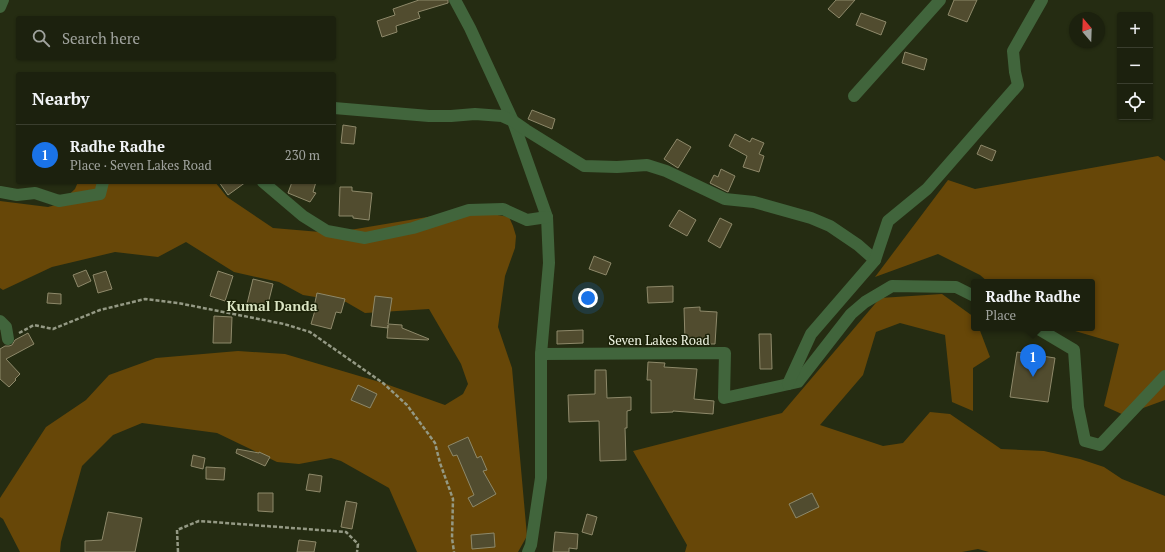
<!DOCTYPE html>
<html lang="en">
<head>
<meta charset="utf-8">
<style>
	:root { --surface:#1c210e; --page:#252917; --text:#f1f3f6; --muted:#a0a39e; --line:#3a3e2e; --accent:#1a73e8 }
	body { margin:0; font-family:"PT Serif",serif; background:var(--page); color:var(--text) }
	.controls { position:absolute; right:12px; top:12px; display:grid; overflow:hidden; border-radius:4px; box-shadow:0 1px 3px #0004 }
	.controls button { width:36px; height:36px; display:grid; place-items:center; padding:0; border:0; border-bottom:1px solid var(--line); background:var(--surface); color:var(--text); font:20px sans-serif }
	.compass { position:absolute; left:1069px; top:12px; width:36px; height:36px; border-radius:50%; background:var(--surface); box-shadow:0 1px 3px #0004; rotate:341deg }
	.you { position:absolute; left:588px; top:298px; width:14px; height:14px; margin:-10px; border:3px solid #fff; border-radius:50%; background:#1a73e8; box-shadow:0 0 0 6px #1a73e833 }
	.badge { display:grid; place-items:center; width:26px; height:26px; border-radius:50%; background:var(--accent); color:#fff; font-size:13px; font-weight:700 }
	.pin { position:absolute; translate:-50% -33px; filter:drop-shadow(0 1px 2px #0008) }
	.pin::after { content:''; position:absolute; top:21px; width:14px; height:12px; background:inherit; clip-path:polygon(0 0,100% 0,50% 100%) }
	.popup { position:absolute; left:971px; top:279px; width:124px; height:52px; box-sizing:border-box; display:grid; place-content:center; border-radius:4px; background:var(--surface); filter:drop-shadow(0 1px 3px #0005); font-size:13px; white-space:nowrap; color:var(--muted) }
	.popup b { font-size:15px; color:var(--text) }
	.popup::after { content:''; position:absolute; left:50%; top:100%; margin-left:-8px; border:8px solid transparent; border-top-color:var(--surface) }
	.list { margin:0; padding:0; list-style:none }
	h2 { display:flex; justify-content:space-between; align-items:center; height:52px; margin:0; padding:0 16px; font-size:17px }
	h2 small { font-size:13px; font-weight:400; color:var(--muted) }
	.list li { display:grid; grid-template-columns:26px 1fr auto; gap:12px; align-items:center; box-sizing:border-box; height:60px; padding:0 16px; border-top:1px solid var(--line) }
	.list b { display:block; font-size:15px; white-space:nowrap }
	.list p { margin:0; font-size:13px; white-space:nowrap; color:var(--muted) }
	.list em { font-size:13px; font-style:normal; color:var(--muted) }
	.icon { flex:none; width:22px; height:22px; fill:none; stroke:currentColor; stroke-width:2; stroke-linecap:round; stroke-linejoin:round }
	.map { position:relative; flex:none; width:1165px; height:552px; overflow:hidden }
	.search { position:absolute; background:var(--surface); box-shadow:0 1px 3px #0004; left:16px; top:16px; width:320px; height:44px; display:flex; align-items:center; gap:10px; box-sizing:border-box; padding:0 14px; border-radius:4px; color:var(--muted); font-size:15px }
	.panel { position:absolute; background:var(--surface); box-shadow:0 1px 3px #0004; left:16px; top:72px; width:320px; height:112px; border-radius:4px }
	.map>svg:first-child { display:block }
	.green { fill:#674708 }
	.building { fill:#514c2f; stroke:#8e896a }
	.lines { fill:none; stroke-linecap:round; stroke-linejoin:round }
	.path { stroke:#949984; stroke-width:2.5; stroke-dasharray:4 2; stroke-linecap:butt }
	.minor { stroke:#41653c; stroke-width:12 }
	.labels { text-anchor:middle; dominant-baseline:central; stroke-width:3; stroke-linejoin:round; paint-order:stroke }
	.street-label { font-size:13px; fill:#eff4e3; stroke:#1c2208 }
	.neighbourhood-label { font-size:14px; font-weight:bold; fill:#dae4c3; stroke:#1c2208 }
</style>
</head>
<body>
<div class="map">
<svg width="1165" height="552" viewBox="0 0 1165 552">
	<rect width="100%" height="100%" fill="#252c12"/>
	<g class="green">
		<path d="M 1158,156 L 1165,161 L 1165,400 L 1124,415 L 1104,406 L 1119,344 L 1065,328 L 1092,328 L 1092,282 L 988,282 L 980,275 L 938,254 L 875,277 L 948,180 L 975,189 Z"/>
		<path d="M 78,182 L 215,182 L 227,197 L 273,228 L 332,233 L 469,210 L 509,217 L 513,226 L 516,236 L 515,248 L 505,276 L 498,327 L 512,368 L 527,536 L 518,552 L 417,552 L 389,488 L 341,461 L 331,458 L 299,464 L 277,462 L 217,433 L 142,423 L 113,435 L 82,466 L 61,542 L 60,552 L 20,552 L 3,519 L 0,517 L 0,498 L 46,427 L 86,400 L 109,375 L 156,358 L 238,351 L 285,354 L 383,383 L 445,405 L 463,394 L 468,384 L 461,364 L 429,309 L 365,313 L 346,302 L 303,295 L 279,282 L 234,272 L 186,242 L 158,257 L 115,252 L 52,267 L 3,290 L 0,288 L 0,201 L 48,207 L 59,204 L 75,189 Z"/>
		<path d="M 942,294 L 974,317 L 974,328 L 979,328 L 990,357 L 973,368 L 973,411 L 952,402 L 945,335 L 900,323 L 876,332 L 863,375 L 820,425 L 883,446 L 903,443 L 930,412 L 950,414 L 1001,449 L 1044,451 L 1080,459 L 1104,467 L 1122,479 L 1165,496 L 1165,552 L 989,552 L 978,549 L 962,552 L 685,552 L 687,545 L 633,451 L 782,413 L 880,298 Z"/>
	</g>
	<g class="building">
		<path d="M 419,0 L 448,0 L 448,3 L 418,12 L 420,18 L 396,26 L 397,32 L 382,37 L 377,21 L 395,15 L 393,9 Z"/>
		<path d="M 836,0 L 855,0 L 839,18 L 828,9 Z"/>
		<path d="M 954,0 L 977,0 L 967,22 L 948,15 Z"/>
		<path d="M 861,13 L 886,22 L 881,35 L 856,25 Z"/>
		<path d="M 905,52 L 927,59 L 924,70 L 902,63 Z"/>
		<path d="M 532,110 L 555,119 L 552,129 L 528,119 Z"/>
		<path d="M 343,125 L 356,127 L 354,144 L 341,143 Z"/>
		<path d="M 735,134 L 750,142 L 752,138 L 764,143 L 759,154 L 764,156 L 759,172 L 743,167 L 747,156 L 729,146 Z"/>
		<path d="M 677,139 L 691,147 L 678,168 L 664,159 Z"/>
		<path d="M 981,145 L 996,151 L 992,161 L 977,154 Z"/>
		<path d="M 721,169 L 735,176 L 728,192 L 710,183 L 714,175 L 718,177 Z"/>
		<path d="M 219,182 L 246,182 L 228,195 Z"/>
		<path d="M 292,182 L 316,182 L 313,192 L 316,193 L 310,202 L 288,193 Z"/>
		<path d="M 340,187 L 352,187 L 352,191 L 372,193 L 369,220 L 353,218 L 353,216 L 339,216 Z"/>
		<path d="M 679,210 L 696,220 L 687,236 L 669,226 Z"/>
		<path d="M 720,218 L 732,224 L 720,248 L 708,241 Z"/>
		<path d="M 594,256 L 611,263 L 606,275 L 589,269 Z"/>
		<path d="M 86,270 L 91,281 L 78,287 L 73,275 Z"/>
		<path d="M 106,271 L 112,289 L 98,293 L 93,275 Z"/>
		<path d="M 218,271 L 233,276 L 225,301 L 210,296 Z"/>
		<path d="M 253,279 L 273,284 L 267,308 L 247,304 Z"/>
		<path d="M 673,286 L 673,302 L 648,303 L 647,287 Z"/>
		<path d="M 48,293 L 61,294 L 61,304 L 47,303 Z"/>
		<path d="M 317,293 L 345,299 L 341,313 L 336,312 L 331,329 L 311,324 L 316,307 L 314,307 Z"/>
		<path d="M 375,296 L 392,298 L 388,324 L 402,325 L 402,328 L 429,339 L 428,340 L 387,338 L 388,325 L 388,328 L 371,326 Z"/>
		<path d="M 700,307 L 700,311 L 717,312 L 715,344 L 704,344 L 705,340 L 685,340 L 684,308 Z"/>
		<path d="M 214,316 L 232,317 L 231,343 L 213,343 Z"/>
		<path d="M 583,330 L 583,343 L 557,344 L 557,331 Z"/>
		<path d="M 28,333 L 34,344 L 6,359 L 20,374 L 15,379 L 16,380 L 9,387 L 0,379 L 0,349 L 5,346 L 9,346 L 12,345 L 15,340 Z"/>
		<path d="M 759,334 L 771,334 L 772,369 L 760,369 Z"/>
		<path d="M 1017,352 L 1055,358 L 1048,402 L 1010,397 Z"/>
		<path d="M 648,362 L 665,363 L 664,367 L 697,369 L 694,399 L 714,401 L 713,414 L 673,411 L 673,412 L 651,413 L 651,380 L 647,380 Z"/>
		<path d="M 595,370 L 606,370 L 607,398 L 631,397 L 631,410 L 627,411 L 627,428 L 625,428 L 626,460 L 600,461 L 599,421 L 569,422 L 568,395 L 595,394 Z"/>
		<path d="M 358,385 L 377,394 L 370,408 L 351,400 Z"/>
		<path d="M 468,437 L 477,458 L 481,456 L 487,470 L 483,471 L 496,494 L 473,507 L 468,498 L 474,495 L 457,455 L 453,456 L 448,446 Z"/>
		<path d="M 237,449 L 259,453 L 259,452 L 270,457 L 265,466 L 236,453 Z"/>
		<path d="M 193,455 L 205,458 L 203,469 L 191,466 Z"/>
		<path d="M 206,467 L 225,468 L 224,480 L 206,479 Z"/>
		<path d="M 309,474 L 322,476 L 320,492 L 306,490 Z"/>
		<path d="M 258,493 L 273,493 L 273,512 L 258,511 Z"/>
		<path d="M 812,493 L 819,507 L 796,518 L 789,504 Z"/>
		<path d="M 346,501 L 357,503 L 352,529 L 341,527 Z"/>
		<path d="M 108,512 L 142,518 L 135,552 L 85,552 L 85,541 L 102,540 Z"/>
		<path d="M 587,514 L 597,517 L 592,535 L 582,532 Z"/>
		<path d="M 555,532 L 578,534 L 577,549 L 569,548 L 569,552 L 553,552 Z"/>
		<path d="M 494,533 L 495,547 L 472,549 L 471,535 Z"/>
		<path d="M 299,540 L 316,542 L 314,552 L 297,552 Z"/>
	</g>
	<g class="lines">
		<g class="path">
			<path d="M 19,333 L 34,325 L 53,329 L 100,310 L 145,299 L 178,303 L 284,324 L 310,332 L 383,383 L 407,405 L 435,443 L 440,463 L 453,499 L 452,538 L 454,552"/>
			<path d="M 178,552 L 177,530 L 199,521 L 346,532 L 358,544 L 357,552"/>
		</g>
		<g class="minor">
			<path d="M 455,0 L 470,28 L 513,121 L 547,217 L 549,263 L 541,354 L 541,478 L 531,545 L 528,552"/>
			<path d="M 0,7 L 3,0"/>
			<path d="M 854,96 L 940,0"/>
			<path d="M 334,108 L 429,116 L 451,116 L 475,114 L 502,116 L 513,121 L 526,130 L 584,166 L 617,167 L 647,165 L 666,171 L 725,199 L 754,202 L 811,218 L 830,226 L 858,245 L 875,260"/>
			<path d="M 263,182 L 303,216 L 327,231 L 365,238 L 413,228 L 469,210 L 503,209 L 527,220 L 547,217"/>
			<path d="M 0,192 L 17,195 L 35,193 L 59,201 L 100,194 L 103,182"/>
			<path d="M 0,321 L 6,327 L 8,339"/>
			<path d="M 1037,328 L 1074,350 L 1078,407 L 1085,441 L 1100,445 L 1165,376"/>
			<path d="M 541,354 L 725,353 L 724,398 L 798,382 L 851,314 L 865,302 L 892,286 L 956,287 L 974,296"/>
			<path d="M 788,384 L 811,334 L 875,260 L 888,221 L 927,189 L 1018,85 L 1015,72 L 1013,51 L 1042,0"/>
		</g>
	</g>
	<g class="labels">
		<g class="street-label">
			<text x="659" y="340">Seven Lakes Road</text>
		</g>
		<g class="neighbourhood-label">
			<text x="272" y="305">Kumal Danda</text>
		</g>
	</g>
</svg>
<div class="controls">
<button>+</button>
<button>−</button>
<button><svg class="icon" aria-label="locate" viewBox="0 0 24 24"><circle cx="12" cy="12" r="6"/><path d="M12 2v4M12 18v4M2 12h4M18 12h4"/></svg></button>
</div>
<svg class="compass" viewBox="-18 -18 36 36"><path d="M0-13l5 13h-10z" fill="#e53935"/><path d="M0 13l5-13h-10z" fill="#a0a39e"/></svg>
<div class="you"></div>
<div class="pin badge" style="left:1033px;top:377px">1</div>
<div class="popup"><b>Radhe Radhe</b>Place</div>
<div class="search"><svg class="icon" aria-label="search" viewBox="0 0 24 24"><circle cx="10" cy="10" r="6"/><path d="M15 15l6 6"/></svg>Search here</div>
<section class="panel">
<h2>Nearby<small></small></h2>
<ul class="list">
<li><span class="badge">1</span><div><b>Radhe Radhe</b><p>Place · Seven Lakes Road</p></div><em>230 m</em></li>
</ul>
</section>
</div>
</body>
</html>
